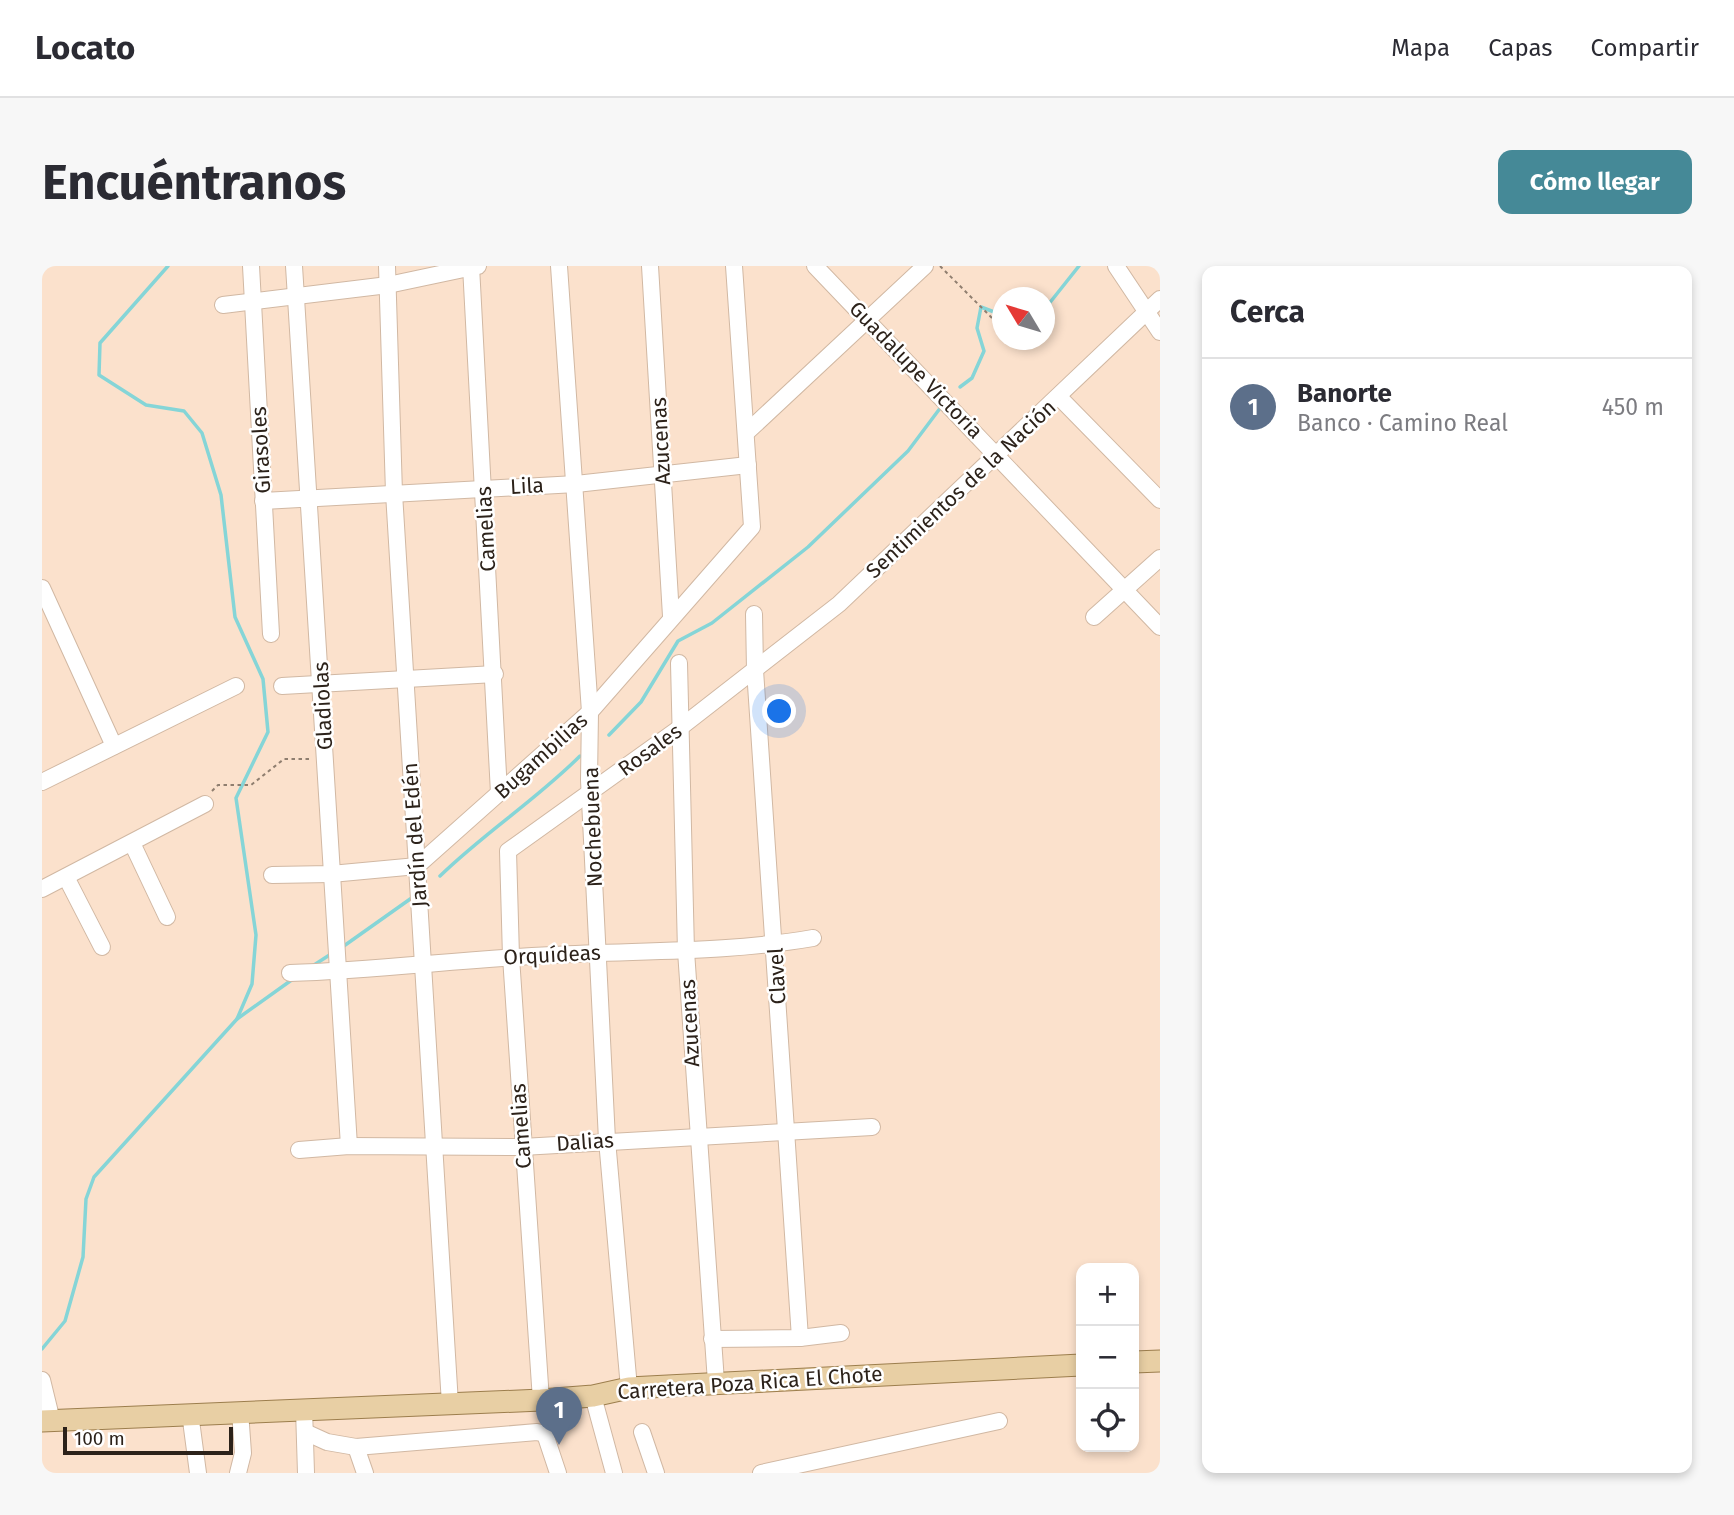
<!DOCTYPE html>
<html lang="es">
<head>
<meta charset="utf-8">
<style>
	:root { --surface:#fff; --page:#f7f7f7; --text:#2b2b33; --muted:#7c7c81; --line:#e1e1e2; --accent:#458997 }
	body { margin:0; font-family:"Fira Sans",sans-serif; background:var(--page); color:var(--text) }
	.controls { position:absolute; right:21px; bottom:21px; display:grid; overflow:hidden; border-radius:14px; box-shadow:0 4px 10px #0003 }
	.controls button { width:63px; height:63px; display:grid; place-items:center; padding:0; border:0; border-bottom:2px solid var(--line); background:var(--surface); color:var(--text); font:35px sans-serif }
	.compass { position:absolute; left:950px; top:21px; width:63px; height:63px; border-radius:50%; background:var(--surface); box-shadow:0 4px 10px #0003; rotate:308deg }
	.scale { position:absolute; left:21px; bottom:18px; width:170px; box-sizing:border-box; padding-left:7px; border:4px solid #2c221a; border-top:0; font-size:19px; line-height:24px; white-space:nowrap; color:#2c221a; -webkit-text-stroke:5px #fff; paint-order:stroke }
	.you { position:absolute; left:738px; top:446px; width:24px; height:24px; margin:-18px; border:5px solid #fff; border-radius:50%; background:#1a73e8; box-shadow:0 0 0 10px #1a73e833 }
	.badge { display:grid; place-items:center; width:46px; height:46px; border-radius:50%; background:var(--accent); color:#fff; font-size:23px; font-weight:700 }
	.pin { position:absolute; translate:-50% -58px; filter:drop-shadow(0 2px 4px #0008) }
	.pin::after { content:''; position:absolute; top:37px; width:24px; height:21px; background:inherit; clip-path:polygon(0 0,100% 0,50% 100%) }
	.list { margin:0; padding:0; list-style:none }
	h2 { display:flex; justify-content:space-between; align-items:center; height:91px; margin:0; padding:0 28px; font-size:30px }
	h2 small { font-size:23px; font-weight:400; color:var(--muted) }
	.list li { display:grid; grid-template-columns:46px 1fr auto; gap:21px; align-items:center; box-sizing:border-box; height:98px; padding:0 28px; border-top:2px solid var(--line) }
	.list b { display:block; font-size:26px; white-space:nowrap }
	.list p { margin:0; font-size:23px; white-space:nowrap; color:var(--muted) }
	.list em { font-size:23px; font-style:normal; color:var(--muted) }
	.icon { flex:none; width:38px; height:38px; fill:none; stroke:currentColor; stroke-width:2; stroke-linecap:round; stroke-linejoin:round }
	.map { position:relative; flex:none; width:1118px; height:1207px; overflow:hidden; border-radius:14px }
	header { display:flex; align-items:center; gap:42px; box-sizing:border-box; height:98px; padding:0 35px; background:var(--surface); border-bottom:2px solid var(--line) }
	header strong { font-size:33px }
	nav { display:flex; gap:38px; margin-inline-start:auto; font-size:24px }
	.intro { display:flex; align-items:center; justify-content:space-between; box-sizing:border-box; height:168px; padding:0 42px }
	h1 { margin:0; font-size:49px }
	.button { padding:18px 32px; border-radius:14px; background:var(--accent); color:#fff; font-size:24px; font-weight:700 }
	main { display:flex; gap:42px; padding:0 42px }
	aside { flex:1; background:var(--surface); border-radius:14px; box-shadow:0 4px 10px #0003 }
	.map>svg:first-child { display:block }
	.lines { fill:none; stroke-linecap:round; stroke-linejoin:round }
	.stream { stroke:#85d5d7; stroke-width:3.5 }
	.minor-casing { stroke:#d1b8a3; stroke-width:18 }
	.major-casing { stroke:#9c7e4d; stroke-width:23 }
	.path { stroke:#8f7e6f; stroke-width:2; stroke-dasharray:3.5 3.5; stroke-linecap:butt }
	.minor { stroke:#fff; stroke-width:16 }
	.major { stroke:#e8cfa4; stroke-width:21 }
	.labels { text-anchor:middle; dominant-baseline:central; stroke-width:5; stroke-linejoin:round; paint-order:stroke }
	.street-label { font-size:21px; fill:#2c221a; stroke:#fff }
</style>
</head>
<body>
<header>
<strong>Locato</strong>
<nav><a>Mapa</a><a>Capas</a><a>Compartir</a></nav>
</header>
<div class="intro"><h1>Encuéntranos</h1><a class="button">Cómo llegar</a></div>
<main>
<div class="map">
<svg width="1118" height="1207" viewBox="0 0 1118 1207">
	<rect width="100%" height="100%" fill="#fbe1cc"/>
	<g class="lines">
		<g class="stream">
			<path d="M 126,0 L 58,77 L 57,109 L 104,139 L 142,145 L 160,167 L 179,229 L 193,351 L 221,413 L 226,466 L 194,532 L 214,669 L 210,718 L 195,753"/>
			<path d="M 1002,44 L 1037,0"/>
			<path d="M 918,121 L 930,112 L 942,85 L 935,62 L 939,41 L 960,49"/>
			<path d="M 567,469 L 599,436 L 636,375 L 670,357 L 766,281 L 866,185 L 899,141"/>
			<path d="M 398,610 C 442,567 494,534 538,490"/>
			<path d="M 299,682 L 371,631"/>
			<path d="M 272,699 L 289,688"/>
			<path d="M 0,1083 L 23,1055 L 41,991 L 44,933 L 52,911 L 195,753 L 251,713"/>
		</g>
		<g class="minor-casing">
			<g id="minor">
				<path d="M 209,0 L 229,368"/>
				<path d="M 252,0 L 307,880"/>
				<path d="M 345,0 L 352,227 L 408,1138"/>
				<path d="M 429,0 L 457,527"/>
				<path d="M 517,0 L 548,446 L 547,514 L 565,874 L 587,1122"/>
				<path d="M 608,0 L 629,350"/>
				<path d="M 773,0 L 1118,361"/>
				<path d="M 1074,0 L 1118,66"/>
				<path d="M 181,39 L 346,19 L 436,0"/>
				<path d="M 1017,131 L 1118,234"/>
				<path d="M 704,167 L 883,0"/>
				<path d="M 221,235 L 534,218 L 706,199"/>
				<path d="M 0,322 L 72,480"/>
				<path d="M 712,348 L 713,404 L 758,1072"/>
				<path d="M 1052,351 L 1118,292"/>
				<path d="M 637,397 L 644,685 L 674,1116"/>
				<path d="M 240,420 L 453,408"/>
				<path d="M 0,516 L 194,420"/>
				<path d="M 90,577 L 125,651"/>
				<path d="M 230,609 L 289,608 L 375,600 L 548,446 L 710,261 L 692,0"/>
				<path d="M 24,611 L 60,681"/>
				<path d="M 0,623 L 163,538"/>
				<path d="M 248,707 C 336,704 422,693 510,689 C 597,684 684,687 771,672"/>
				<path d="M 257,884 L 307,880 L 480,881 L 830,861"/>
				<path d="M 670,1073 L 758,1072 L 799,1067"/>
				<path d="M 0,1114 L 10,1155"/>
				<path d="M 551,1130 L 572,1207"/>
				<path d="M 499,1134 L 469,691 L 466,585 L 639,461 L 797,338 L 1118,33"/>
				<path d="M 262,1143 L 264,1207"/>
				<path d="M 148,1147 L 156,1207"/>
				<path d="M 263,1166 L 285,1176 L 314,1181 L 495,1166 L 503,1168 L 516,1207"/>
				<path d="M 600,1166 L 614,1207"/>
				<path d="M 314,1181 L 323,1207"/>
				<path d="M 196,1207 L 201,1187 L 198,1145"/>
				<path d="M 719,1207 L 957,1155"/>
			</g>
		</g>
		<g class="major-casing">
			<g id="major">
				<path d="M 1092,1096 L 1118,1095"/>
				<path d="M 0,1155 L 499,1134 L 551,1130 L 587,1122 L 1039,1099"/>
			</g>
		</g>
		<g class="path">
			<path d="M 898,0 L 950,52"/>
			<path d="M 170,525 L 176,519 L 209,519 L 242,493 L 269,493"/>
		</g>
		<use href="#minor" class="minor"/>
		<use href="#major" class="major"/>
	</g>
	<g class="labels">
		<g class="street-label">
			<text transform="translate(874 104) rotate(46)">Guadalupe Victoria</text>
			<text transform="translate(619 175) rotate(-93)">Azucenas</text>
			<text transform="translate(219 184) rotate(-93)">Girasoles</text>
			<text transform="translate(485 220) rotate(-3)">Lila</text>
			<text transform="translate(919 223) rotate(-43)">Sentimientos de la Nación</text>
			<text transform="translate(444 263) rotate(-93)">Camelias</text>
			<text transform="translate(281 440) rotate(-93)">Gladiolas</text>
			<text transform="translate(608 484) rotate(-36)">Rosales</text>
			<text transform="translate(499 490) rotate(-42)">Bugambilias</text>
			<text transform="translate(551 561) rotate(-92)">Nochebuena</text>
			<text transform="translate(373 569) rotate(-94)">Jardín del Edén</text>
			<text transform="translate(510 689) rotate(-3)">Orquídeas</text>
			<text transform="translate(735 710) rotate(-93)">Clavel</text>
			<text transform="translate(648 757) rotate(-93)">Azucenas</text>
			<text transform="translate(479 860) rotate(-94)">Camelias</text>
			<text transform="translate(543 876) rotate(-4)">Dalias</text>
			<text transform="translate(708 1117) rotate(-4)">Carretera Poza Rica El Chote</text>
		</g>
	</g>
</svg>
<div class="controls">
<button>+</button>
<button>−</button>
<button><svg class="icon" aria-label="locate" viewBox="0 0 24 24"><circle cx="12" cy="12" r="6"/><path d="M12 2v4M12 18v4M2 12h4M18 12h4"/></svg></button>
</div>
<svg class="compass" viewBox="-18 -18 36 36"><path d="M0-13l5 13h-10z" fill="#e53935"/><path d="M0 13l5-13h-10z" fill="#7c7c81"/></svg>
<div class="scale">100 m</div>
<div class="you"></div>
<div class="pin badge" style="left:517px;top:1179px;background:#5c6f8a">1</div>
</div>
<aside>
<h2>Cerca<small></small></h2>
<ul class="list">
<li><span class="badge" style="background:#5c6f8a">1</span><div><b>Banorte</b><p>Banco · Camino Real</p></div><em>450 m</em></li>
</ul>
</aside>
</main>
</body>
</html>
